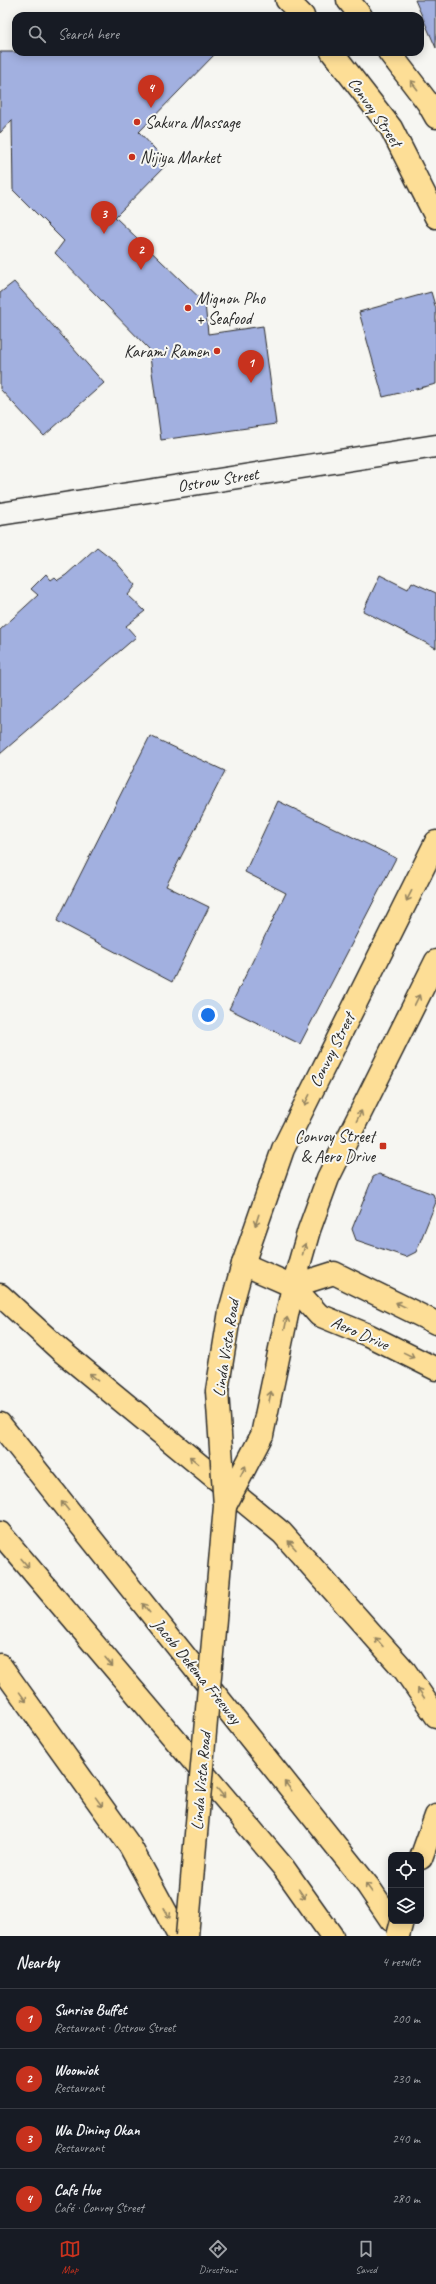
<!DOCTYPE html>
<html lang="en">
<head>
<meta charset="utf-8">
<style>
	:root { --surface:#171b24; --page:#242831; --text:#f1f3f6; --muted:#9ea1a6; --line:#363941; --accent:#c8321e }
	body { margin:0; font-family:Caveat,sans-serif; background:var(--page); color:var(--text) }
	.controls { position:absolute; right:12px; bottom:12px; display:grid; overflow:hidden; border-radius:8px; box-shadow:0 2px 10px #0003 }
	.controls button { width:36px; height:36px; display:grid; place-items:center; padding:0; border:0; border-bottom:1px solid var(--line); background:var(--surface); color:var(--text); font:20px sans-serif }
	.you { position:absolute; left:208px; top:1015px; width:14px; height:14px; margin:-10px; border:3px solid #fff; border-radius:50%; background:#1a73e8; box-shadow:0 0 0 6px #1a73e833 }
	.badge { display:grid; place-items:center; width:26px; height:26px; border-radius:50%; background:var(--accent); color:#fff; font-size:13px; font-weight:700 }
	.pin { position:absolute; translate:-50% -33px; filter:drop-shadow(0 1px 2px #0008) }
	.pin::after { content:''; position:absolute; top:21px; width:14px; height:12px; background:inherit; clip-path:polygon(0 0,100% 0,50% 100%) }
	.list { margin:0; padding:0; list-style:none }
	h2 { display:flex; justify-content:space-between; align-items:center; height:52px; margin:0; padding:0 16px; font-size:17px }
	h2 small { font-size:13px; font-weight:400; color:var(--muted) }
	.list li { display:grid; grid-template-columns:26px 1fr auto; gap:12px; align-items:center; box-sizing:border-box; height:60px; padding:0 16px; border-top:1px solid var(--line) }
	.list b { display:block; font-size:15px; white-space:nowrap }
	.list p { margin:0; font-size:13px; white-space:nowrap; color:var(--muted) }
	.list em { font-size:13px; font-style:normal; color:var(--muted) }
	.icon { flex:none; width:22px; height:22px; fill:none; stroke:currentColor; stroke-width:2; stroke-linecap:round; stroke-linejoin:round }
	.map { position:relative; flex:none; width:436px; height:1936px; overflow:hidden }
	.search { position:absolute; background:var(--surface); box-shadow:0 2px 10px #0003; left:12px; right:12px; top:12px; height:44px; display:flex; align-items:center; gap:10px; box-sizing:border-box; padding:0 14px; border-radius:12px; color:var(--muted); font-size:15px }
	.sheet { height:292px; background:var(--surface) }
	nav { display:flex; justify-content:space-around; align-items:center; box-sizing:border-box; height:56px; border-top:1px solid var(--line); background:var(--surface); font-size:11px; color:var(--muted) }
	nav a { display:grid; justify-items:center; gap:2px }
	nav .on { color:var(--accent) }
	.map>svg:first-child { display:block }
	.building { fill:#a2b0e0; stroke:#2b2b2b }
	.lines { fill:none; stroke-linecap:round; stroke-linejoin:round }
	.secondary-casing { stroke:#2b2b2b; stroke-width:25 }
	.primary-casing { stroke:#2b2b2b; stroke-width:25 }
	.highway-casing { stroke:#2b2b2b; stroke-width:25 }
	.secondary { stroke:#f6f6f2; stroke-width:22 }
	.primary { stroke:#fdde96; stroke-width:22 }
	.highway { stroke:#fdde96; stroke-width:22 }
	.primary-bridge-casing { stroke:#2b2b2b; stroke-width:25; stroke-linecap:butt }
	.highway-bridge-casing { stroke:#2b2b2b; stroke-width:25; stroke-linecap:butt }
	.primary-bridge { stroke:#fdde96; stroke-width:22 }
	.highway-bridge { stroke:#fdde96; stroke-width:22 }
	.oneway { stroke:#948460 }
	.poi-dot { fill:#c8321e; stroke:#f6f6f2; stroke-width:1.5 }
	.labels { text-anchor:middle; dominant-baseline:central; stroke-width:4; stroke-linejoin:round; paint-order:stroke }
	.street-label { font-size:17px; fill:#2b2b2b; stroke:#f6f6f2 }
	.poi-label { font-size:17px; fill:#2b2b2b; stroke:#f6f6f2; text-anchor:start }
</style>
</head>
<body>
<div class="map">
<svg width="436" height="1936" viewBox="0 0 436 1936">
	<rect width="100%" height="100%" fill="#f6f6f2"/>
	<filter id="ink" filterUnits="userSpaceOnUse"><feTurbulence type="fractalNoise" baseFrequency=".025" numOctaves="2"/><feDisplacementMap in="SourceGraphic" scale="8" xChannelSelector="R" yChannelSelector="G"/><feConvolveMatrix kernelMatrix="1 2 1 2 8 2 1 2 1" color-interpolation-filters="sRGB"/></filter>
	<g filter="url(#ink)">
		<g class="building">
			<path d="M 415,0 L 436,0 L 436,48 Z"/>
			<path d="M 0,52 L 217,52 L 139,132 L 168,163 L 115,217 L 205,303 L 208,334 L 263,326 L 276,424 L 161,440 L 149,349 L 55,253 L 64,241 L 13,190 L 12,120 L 0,133 Z"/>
			<path d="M 14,282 L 104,383 L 44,436 L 0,389 L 0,293 Z"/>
			<path d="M 431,292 L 436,309 L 436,384 L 383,397 L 359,312 Z"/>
			<path d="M 97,547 L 115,561 L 136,585 L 128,595 L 145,611 L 126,626 L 136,637 L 0,754 L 0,630 L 38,595 L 31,589 L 46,574 L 51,580 L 55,577 L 58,580 L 66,575 Z"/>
			<path d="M 380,575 L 408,589 L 412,582 L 436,593 L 436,648 L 363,611 Z"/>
			<path d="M 150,736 L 225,771 L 166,886 L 209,907 L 172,982 L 57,921 Z"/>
			<path d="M 278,801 L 396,858 L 300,1044 L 229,1009 L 286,893 L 245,872 Z"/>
			<path d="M 379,1174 L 433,1194 L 436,1202 L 416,1252 L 406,1257 L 356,1240 L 352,1229 L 373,1177 Z"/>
		</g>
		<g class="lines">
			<g class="secondary-casing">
				<path id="secondary" d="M 0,514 L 436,446"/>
			</g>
			<g class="primary-casing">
				<g id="primary">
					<path d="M 287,0 L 303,16"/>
					<path d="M 348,0 L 361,16"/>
					<path d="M 332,52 L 391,128 L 436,217"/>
					<path d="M 389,52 L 428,103 L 436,117"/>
					<path d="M 243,1264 L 293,1286 L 319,1315 L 368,1335 L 436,1369"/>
					<path d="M 293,1286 L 334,1273 L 436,1323"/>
					<path d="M 217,1391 L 230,1311 L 243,1264 L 283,1149 L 436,842"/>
					<path d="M 262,1435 L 293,1286 L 309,1230 L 328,1178 L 436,961"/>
				</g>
			</g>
			<g class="highway-casing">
				<g id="highway">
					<path d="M 0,1295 L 60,1350 L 282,1533 L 405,1671 L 436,1716"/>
					<path d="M 0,1424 L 368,1886 L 391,1920"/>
					<path d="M 0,1533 L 283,1867 L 332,1936"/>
					<path d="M 0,1665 L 130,1846 L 179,1936"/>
					<path d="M 421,1858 L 436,1816"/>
				</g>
			</g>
			<use href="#secondary" class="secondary"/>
			<use href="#primary" class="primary"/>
			<use href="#highway" class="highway"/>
			<g class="primary-bridge-casing">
				<g id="primary-bridge">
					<path d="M 225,1506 L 262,1435"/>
					<path d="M 187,1936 L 225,1506 L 217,1391"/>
				</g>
			</g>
			<g class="highway-bridge-casing">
				<path id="highway-bridge" d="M 398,1936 L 402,1921"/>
			</g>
			<use href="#primary-bridge" class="primary-bridge"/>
			<use href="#highway-bridge" class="highway-bridge"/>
		</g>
		<defs><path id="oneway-shaft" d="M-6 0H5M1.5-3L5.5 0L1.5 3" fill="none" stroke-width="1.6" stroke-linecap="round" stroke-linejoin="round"/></defs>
		<g class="oneway">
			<use href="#oneway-shaft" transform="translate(414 85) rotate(-128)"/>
			<use href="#oneway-shaft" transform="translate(409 896) rotate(117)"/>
			<use href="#oneway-shaft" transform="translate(417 1000) rotate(-64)"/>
			<use href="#oneway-shaft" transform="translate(307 1100) rotate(117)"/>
			<use href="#oneway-shaft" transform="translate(359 1116) rotate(-64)"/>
			<use href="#oneway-shaft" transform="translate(257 1220) rotate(108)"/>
			<use href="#oneway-shaft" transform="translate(304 1249) rotate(-75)"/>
			<use href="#oneway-shaft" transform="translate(401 1305) rotate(-154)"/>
			<use href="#oneway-shaft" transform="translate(286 1323) rotate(-78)"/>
			<use href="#oneway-shaft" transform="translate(409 1355) rotate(26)"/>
			<use href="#oneway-shaft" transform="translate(94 1377) rotate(-140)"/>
			<use href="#oneway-shaft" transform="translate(270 1397) rotate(-78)"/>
			<use href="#oneway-shaft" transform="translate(194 1460) rotate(-140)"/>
			<use href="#oneway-shaft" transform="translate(243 1471) rotate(-63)"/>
			<use href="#oneway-shaft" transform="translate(65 1506) rotate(-129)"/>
			<use href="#oneway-shaft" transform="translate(292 1545) rotate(-132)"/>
			<use href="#oneway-shaft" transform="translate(25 1563) rotate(50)"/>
			<use href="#oneway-shaft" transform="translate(146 1608) rotate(-129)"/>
			<use href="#oneway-shaft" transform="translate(379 1642) rotate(-132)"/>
			<use href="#oneway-shaft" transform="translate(109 1662) rotate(50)"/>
			<use href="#oneway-shaft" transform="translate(421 1693) rotate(-124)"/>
			<use href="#oneway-shaft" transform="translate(23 1697) rotate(54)"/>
			<use href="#oneway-shaft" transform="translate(288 1786) rotate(-129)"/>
			<use href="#oneway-shaft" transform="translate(221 1793) rotate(50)"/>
			<use href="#oneway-shaft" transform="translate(99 1802) rotate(54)"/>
			<use href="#oneway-shaft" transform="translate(369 1888) rotate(-126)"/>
			<use href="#oneway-shaft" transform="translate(302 1894) rotate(55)"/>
			<use href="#oneway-shaft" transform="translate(167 1913) rotate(61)"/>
		</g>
	</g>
	<g class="poi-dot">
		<circle cx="137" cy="122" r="4"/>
		<circle cx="132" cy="157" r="4"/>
		<circle cx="188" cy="308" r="4"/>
		<circle cx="217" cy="351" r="4"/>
		<rect x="379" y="1142" width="8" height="8" rx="2"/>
	</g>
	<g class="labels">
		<g class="street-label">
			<text transform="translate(375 112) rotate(55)">Convoy Street</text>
			<text transform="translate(218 480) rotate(-9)">Ostrow Street</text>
			<text transform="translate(332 1050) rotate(-63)">Convoy Street</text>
			<text transform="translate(360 1333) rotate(24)">Aero Drive</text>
			<text transform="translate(226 1348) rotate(-81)">Linda Vista Road</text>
			<text transform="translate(197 1671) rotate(51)">Jacob Dekema Freeway</text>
			<text transform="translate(201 1781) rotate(-85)">Linda Vista Road</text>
		</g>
		<g class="poi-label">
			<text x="145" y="122">Sakura Massage</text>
			<text x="140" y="157">Nijiya Market</text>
			<text x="196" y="298">Mignon Pho<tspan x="196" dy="20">+ Seafood</tspan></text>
			<text x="209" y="351" text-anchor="end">Karami Ramen</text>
			<text x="375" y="1136" text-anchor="end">Convoy Street<tspan x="375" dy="20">&amp; Aero Drive</tspan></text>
		</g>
	</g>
</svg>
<div class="controls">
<button><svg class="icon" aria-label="locate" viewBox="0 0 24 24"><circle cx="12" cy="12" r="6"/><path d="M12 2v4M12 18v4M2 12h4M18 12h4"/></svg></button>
<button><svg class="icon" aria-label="layers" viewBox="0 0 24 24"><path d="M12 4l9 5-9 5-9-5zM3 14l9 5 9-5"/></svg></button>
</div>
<div class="you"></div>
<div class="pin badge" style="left:251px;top:383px">1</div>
<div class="pin badge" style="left:141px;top:270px">2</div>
<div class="pin badge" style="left:104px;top:234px">3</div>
<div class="pin badge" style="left:151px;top:108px">4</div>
<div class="search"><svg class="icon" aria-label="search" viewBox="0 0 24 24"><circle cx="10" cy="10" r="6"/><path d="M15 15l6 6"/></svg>Search here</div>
</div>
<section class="sheet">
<h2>Nearby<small>4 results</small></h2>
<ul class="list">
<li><span class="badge">1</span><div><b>Sunrise Buffet</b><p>Restaurant · Ostrow Street</p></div><em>200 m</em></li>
<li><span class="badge">2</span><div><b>Woomiok</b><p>Restaurant</p></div><em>230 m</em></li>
<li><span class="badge">3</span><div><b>Wa Dining Okan</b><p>Restaurant</p></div><em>240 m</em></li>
<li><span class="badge">4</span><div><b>Cafe Hue</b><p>Café · Convoy Street</p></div><em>280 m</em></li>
</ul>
</section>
<nav>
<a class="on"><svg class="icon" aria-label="map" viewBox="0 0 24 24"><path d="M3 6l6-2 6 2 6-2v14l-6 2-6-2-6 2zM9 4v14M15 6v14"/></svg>Map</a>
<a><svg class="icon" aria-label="directions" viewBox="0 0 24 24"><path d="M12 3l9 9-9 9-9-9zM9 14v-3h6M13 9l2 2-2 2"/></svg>Directions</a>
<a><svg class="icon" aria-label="saved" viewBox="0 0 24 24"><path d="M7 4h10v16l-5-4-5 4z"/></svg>Saved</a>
</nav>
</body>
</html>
